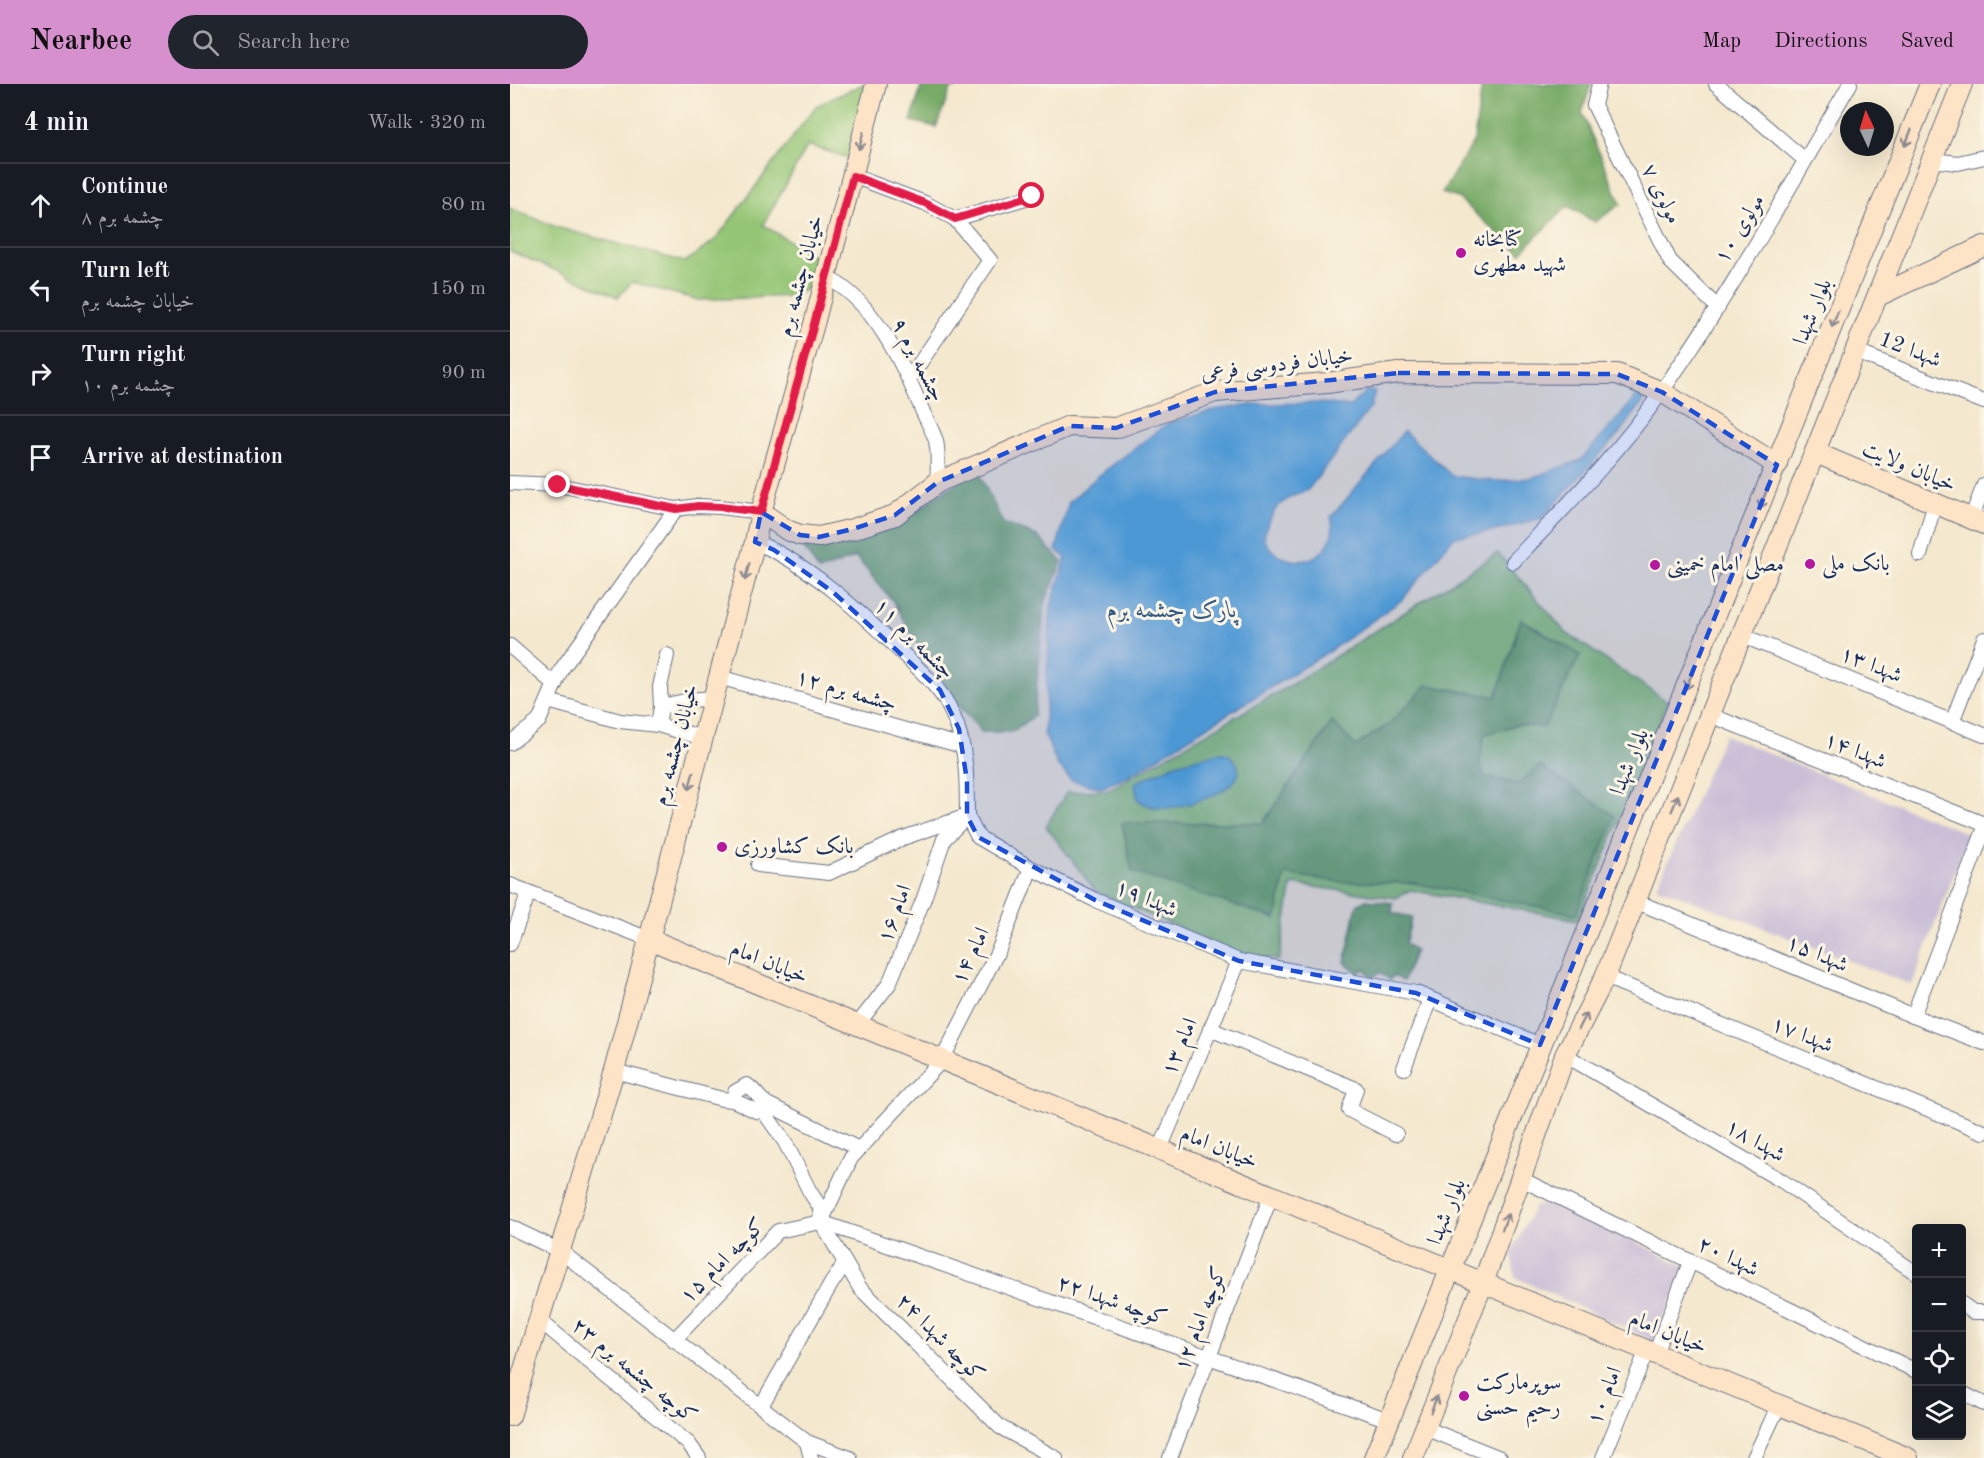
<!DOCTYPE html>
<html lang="en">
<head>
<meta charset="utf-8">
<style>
	:root { --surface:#171b24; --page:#20242c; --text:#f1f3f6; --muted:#9ea1a6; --line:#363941; --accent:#d690ce }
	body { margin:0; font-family:"Old Standard TT",Amiri,serif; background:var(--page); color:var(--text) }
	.controls { position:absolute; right:18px; bottom:18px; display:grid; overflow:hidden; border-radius:6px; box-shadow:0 6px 24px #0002 }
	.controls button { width:54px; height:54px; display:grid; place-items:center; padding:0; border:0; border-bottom:2px solid var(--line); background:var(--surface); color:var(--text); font:30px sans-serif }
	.compass { position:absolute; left:1330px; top:18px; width:54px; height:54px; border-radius:50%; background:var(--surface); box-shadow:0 6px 24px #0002; rotate:356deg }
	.stop { position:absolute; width:18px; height:18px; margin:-14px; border:4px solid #e11d48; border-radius:50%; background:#fff }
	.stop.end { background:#e11d48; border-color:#fff; box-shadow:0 2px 6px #0008 }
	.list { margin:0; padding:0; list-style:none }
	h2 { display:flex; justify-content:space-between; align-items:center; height:78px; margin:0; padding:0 24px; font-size:26px }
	h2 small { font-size:20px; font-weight:400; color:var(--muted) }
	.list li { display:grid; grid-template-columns:39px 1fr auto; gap:18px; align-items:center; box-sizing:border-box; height:84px; padding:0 24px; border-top:2px solid var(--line) }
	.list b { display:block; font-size:22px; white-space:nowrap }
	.list p { margin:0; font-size:20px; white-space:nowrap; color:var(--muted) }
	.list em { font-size:20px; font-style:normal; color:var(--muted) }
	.icon { flex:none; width:33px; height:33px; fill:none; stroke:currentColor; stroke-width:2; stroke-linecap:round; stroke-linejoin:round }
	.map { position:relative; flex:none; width:1474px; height:1374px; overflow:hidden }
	header { display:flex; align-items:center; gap:36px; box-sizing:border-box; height:84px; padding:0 30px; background:var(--accent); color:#111 }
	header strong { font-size:28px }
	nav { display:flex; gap:33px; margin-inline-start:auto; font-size:21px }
	.search { width:420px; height:54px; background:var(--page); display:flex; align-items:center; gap:15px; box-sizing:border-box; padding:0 21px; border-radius:33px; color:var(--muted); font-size:22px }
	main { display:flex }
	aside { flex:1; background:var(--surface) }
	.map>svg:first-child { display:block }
	.industrial { fill:#cabfd7 }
	.green { fill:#95c676; stroke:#587a6a; stroke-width:1.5 }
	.forest { fill:#78ab67; stroke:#4a6d62; stroke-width:1.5 }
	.water { fill:#59abd4; stroke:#3a6d99; stroke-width:1.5 }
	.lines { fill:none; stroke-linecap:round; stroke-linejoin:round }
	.street-casing { stroke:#677085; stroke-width:16 }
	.secondary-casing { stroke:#677085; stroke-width:22 }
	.street { stroke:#fff; stroke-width:14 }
	.secondary { stroke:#fee4c6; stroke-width:20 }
	.oneway { stroke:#8c8a92 }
	.route { stroke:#e11d48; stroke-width:8 }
	.marked { fill:#1d4ed8; fill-opacity:0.2; stroke:#1d4ed8; stroke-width:4.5; stroke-dasharray:12 8; stroke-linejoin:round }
	.poi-dot { fill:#b5179e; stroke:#fcf5e5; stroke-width:2 }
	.labels { text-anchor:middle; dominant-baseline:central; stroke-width:6; stroke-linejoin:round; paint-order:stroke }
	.street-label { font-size:22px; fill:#1b2f5e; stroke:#fcf5e5 }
	.poi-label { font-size:22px; fill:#1b2f5e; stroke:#fcf5e5; text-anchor:start }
	.water-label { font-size:24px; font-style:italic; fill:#315a87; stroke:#fcf5e5 }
</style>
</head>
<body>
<header>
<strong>Nearbee</strong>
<div class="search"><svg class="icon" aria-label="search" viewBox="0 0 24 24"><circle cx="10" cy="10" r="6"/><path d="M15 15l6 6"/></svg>Search here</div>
<nav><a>Map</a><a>Directions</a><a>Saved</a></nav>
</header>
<main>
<aside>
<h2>4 min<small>Walk · 320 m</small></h2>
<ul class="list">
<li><svg class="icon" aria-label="ahead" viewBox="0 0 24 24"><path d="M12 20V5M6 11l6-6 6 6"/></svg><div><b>Continue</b><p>چشمه برم ۸</p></div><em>80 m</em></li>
<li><svg class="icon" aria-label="left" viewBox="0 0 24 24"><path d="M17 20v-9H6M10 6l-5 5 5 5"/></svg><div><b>Turn left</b><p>خیابان چشمه برم</p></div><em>150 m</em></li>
<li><svg class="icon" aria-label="right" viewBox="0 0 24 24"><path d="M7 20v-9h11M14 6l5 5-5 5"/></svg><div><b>Turn right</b><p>چشمه برم ۱۰</p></div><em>90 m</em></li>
<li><svg class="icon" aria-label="arrive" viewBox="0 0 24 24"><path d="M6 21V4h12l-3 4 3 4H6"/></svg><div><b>Arrive at destination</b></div></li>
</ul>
</aside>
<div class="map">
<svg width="1474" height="1374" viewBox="0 0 1474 1374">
	<rect width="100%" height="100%" fill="#fcf5e5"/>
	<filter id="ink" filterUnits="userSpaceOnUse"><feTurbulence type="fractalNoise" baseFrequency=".0167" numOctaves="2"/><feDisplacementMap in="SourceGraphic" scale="12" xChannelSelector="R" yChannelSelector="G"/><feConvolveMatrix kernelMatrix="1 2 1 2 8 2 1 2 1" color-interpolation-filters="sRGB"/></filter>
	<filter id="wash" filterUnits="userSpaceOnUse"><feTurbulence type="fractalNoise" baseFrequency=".008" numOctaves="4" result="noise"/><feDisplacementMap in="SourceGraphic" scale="24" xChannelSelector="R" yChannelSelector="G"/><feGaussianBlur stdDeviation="1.35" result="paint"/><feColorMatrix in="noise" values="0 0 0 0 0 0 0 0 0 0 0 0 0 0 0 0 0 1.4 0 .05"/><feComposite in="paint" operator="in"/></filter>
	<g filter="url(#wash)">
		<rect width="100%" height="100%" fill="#f4e8ce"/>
		<g class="industrial">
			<path d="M 1214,651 L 1459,750 L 1402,901 L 1147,803 Z"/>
			<path d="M 1043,1117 L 1176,1183 L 1143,1257 L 1005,1193 L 1001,1169 L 1024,1123 Z"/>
		</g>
		<g class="green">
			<path d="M 353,0 L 355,0 L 354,23 L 341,75 L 298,61 L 253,141 L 312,177 L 306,200 L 282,212 L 188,216 L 122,198 L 108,213 L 0,167 L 0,124 L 46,143 L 175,178 L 206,155 L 306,22 Z"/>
			<path d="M 988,469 L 1055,548 L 1158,618 L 1068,836 L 900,806 L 886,814 L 782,800 L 769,876 L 727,870 L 585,807 L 536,742 L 557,708 L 598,706 L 784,599 Z"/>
		</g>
		<g class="forest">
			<path d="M 412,0 L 458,0 L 441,5 L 426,43 L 401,37 Z"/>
			<path d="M 972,0 L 1081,0 L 1072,29 L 1111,120 L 1085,138 L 1058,122 L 1010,169 L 948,114 L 932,109 L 964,56 Z"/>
			<path d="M 467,385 L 493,439 L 527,452 L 552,478 L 534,521 L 524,632 L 502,648 L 472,648 L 450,624 L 409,563 L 382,516 L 346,473 L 309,487 L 289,457 L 402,429 Z"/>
			<path d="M 1011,535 L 1070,571 L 1034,643 L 1006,641 L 974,651 L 969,680 L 975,693 L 1008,700 L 1030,682 L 1105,732 L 1066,830 L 904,799 L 831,798 L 775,790 L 766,835 L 622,788 L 612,739 L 753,739 L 822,638 L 846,662 L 878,641 L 917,601 L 986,613 Z"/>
			<path d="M 856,816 L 883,819 L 882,829 L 902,833 L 895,860 L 905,866 L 893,897 L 883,891 L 880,896 L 869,888 L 863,894 L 854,885 L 848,889 L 835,879 L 847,821 Z"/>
		</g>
		<g class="water">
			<path d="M 856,307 L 865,307 L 861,323 L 798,406 L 781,413 L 767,423 L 758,438 L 754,454 C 756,458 759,463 762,466 C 788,490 831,470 821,433 L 894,347 L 942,392 L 984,397 L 1021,394 L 1071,376 L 1129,310 L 1134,317 L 1113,345 L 1032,434 L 985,447 L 944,453 L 893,515 L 821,566 L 618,692 L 591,704 L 561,696 L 547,680 L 534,649 L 541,522 L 556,474 L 546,466 L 559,418 L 588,392 L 658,339 L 708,325 L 750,320 L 809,319 L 840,322 Z"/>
			<path d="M 709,669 C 716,669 721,670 725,677 C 727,681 730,685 728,690 C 723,709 672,724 654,724 C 644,725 636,721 628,716 L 625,699 L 666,680 Z"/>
		</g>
	</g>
	<g filter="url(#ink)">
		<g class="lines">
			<g class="street-casing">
				<g id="street">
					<path d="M 1089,0 L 1084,21 L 1160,177 L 1208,224"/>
					<path d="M 1206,0 L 1295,76"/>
					<path d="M 1422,76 L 1448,79 L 1474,73"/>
					<path d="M 343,92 L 415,119 L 445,135 L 522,112"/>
					<path d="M 315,193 C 363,214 394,282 413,328 C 417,337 423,347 426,357 C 429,369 427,386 428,398"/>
					<path d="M 1344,267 L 1474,318"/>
					<path d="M 399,295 L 480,176 L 445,135"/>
					<path d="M 0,399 L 48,401 L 166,425 L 187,422 L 210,423 L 251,428"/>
					<path d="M 1461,435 L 1474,401"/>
					<path d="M 245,458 C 298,479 349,527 390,567 C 410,586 431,604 442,629 C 457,661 457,698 457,732 L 434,755 L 414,814 L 379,900 L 347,941"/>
					<path d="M 1410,471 L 1425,419"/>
					<path d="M 1003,478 C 1055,423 1109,369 1152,307 C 1221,209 1279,103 1340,0"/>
					<path d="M 1231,551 L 1474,651"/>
					<path d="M 0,562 L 45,601"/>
					<path d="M 209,593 L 452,662"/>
					<path d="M 38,617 L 110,637 L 148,641 L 193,654"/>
					<path d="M 151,623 L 150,603 L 157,571"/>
					<path d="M 1200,631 L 1474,740"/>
					<path d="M 1442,638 L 1474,555"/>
					<path d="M 148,641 L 151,623 C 169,617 185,615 203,614"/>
					<path d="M 0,659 L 29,637 L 51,586 L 166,425"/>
					<path d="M 248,781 L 319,789 L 393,754 L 457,732 L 468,753 L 521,784 L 585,816 L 729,877 L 906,909 L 1030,961"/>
					<path d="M 0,801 L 139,855"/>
					<path d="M 1125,817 L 1403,932 L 1474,959"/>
					<path d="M 0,860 L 19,808"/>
					<path d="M 1095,893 L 1474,1048"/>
					<path d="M 1403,932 L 1474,746"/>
					<path d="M 700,945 L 846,1005 L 839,1026 L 886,1050"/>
					<path d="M 1055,971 L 1272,1097 L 1406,1189"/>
					<path d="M 894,984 L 920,915"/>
					<path d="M 104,987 L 212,1015 L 223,1016"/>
					<path d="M 349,1065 L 259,1021 C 249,1016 246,1007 237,1001 L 225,1008 L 223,1016 L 246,1027 L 254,1028 L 275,1058 L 300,1108 L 310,1123 L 311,1138 L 350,1204 L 490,1343 L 546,1374"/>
					<path d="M 650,1065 L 729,877"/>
					<path d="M 1011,1095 L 1406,1287"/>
					<path d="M 311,1138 L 879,1336"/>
					<path d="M 0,1143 L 50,1167 L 297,1358 L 340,1374"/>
					<path d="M 1452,1220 L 1463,1228 L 1474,1228"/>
					<path d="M 29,1236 L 179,1360 L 189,1374"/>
					<path d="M 164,1256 L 268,1147 L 311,1138 L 341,1074 L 432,976 L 489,865 L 521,784"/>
					<path d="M 1145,1270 L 1180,1178"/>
					<path d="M 1452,1309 L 1474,1320"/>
					<path d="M 251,1322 L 321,1200 L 335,1179"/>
					<path d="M 915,1344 L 990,1374"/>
					<path d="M 297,1358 L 301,1374"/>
					<path d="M 660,1374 L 761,1112"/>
					<path d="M 1093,1374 L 1137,1266"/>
					<path d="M 1244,1374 L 1269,1321"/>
				</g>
			</g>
			<g class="secondary-casing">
				<g id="secondary">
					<path d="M 1368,212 L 1474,162"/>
					<path d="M 1306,369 L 1474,440"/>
					<path d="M 251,428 L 277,446 L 290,451 L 309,453 L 343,445 L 385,431 L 428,398 L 559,342 L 606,344 L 705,308 L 817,299 L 888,289 L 1107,290 L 1152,308 L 1267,381"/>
					<path d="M 139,855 L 1398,1374"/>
					<path d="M 0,1332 L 104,987 L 245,458 L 251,428 L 304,240 L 366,0"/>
					<path d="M 864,1374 L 1420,0"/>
					<path d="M 903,1374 L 973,1199 L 1055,971 L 1095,893 L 1452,0"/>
				</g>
			</g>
			<use href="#street" class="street"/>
			<use href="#secondary" class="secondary"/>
		</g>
		<defs><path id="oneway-shaft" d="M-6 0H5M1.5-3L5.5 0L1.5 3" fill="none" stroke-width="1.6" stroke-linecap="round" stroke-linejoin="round" transform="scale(1.5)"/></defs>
		<g class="oneway">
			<use href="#oneway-shaft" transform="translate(1398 54) rotate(112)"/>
			<use href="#oneway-shaft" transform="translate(351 57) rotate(105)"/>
			<use href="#oneway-shaft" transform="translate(1325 235) rotate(112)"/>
			<use href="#oneway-shaft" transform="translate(1253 416) rotate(112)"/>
			<use href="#oneway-shaft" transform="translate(237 488) rotate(105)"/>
			<use href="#oneway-shaft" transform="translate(1179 597) rotate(112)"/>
			<use href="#oneway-shaft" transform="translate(181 697) rotate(105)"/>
			<use href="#oneway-shaft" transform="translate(1165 719) rotate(-68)"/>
			<use href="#oneway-shaft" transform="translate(1073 937) rotate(-63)"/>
			<use href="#oneway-shaft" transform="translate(995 1138) rotate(-70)"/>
			<use href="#oneway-shaft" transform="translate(924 1320) rotate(-68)"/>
		</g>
	</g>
	<g class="lines" filter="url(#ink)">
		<path class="route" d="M 48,401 L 166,425 L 188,422 L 210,423 L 251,428 L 304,240 L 343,92 L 415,119 L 445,135 L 522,112"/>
	</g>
	<path class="marked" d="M 888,289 L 1107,290 L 1152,308 L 1267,381 L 1030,961 L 906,909 L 729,877 L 585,816 L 468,753 L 457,732 L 457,697 L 449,645 L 430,606 L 323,508 L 264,466 L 245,458 L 251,428 L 290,451 L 309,453 L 343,445 L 385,431 L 428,398 L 559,342 L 606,344 L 705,308 Z"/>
	<g class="poi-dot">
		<circle cx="951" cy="169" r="6"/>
		<circle cx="1300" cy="480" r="6"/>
		<circle cx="1145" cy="481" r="6"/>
		<circle cx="212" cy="763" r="6"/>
		<circle cx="954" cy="1312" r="6"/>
	</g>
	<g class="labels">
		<g class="street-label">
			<text transform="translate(1151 110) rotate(64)">مولوی ۷</text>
			<text transform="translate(1230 145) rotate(-59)">مولوی ۱۰</text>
			<text transform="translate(291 192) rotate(-75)">خیابان چشمه برم</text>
			<text transform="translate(1303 228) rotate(-68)">بلوار شهدا</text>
			<text transform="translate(1400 266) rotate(21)">شهدا 12</text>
			<text transform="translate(408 276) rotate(62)">چشمه برم ۹</text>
			<text transform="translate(767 281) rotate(-7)">خیابان فردوسی فرعی</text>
			<text transform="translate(1399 383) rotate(23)">خیابان ولایت</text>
			<text transform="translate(404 555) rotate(45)">چشمه برم ۱۱</text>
			<text transform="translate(1361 581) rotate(22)">شهدا ۱۳</text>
			<text transform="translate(336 607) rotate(16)">چشمه برم ۱۲</text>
			<text transform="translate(166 661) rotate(-75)">خیابان چشمه برم</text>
			<text transform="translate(1345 667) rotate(22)">شهدا ۱۴</text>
			<text transform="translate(1120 678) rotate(-68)">بلوار شهدا</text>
			<text transform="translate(636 815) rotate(23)">شهدا ۱۹</text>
			<text transform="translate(385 830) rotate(-69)">امام ۱۶</text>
			<text transform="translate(1307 870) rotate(23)">شهدا ۱۵</text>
			<text transform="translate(461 872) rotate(-64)">امام ۱۴</text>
			<text transform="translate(259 879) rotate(22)">خیابان امام</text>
			<text transform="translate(1292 951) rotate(22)">شهدا ۱۷</text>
			<text transform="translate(670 963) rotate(-67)">امام ۱۳</text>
			<text transform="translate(1245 1057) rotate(30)">شهدا ۱۸</text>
			<text transform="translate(709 1064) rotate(22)">خیابان امام</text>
			<text transform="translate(937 1128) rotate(-68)">بلوار شهدا</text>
			<text transform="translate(1218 1173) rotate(26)">شهدا ۲۰</text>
			<text transform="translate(213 1177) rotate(-45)">کوچه امام ۱۵</text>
			<text transform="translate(602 1217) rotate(19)">کوچه شهدا ۲۲</text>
			<text transform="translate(691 1235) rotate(-69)">کوچه امام ۱۲</text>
			<text transform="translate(1158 1249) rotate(22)">خیابان امام</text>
			<text transform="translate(430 1254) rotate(45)">کوچه شهدا ۲۴</text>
			<text transform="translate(124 1287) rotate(39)">کوچه چشمه برم ۲۳</text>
			<text transform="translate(1095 1312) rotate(-68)">امام ۱۰</text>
		</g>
		<g class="poi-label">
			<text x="963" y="156">کتابخانه<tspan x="963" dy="25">شهید مطهری</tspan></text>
			<text x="1312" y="480">بانک ملی</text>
			<text x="1157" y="481">مصلی امام خمینی</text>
			<text x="224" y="763">بانک کشاورزی</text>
			<text x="966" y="1299">سوپرمارکت<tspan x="966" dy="25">رحیم حسنی</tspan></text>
		</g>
		<g class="water-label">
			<text x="662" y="527">پارک چشمه برم</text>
		</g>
	</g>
</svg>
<div class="controls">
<button>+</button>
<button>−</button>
<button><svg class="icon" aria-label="locate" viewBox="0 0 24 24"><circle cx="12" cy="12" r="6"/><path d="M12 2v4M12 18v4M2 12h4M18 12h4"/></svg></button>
<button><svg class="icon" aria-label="layers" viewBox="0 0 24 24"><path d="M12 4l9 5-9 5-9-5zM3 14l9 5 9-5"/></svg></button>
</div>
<svg class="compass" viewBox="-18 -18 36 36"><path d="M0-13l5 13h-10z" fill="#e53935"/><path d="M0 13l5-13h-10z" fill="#9ea1a6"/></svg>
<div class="stop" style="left:522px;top:112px"></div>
<div class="stop end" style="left:48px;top:401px"></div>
</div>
</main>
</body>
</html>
